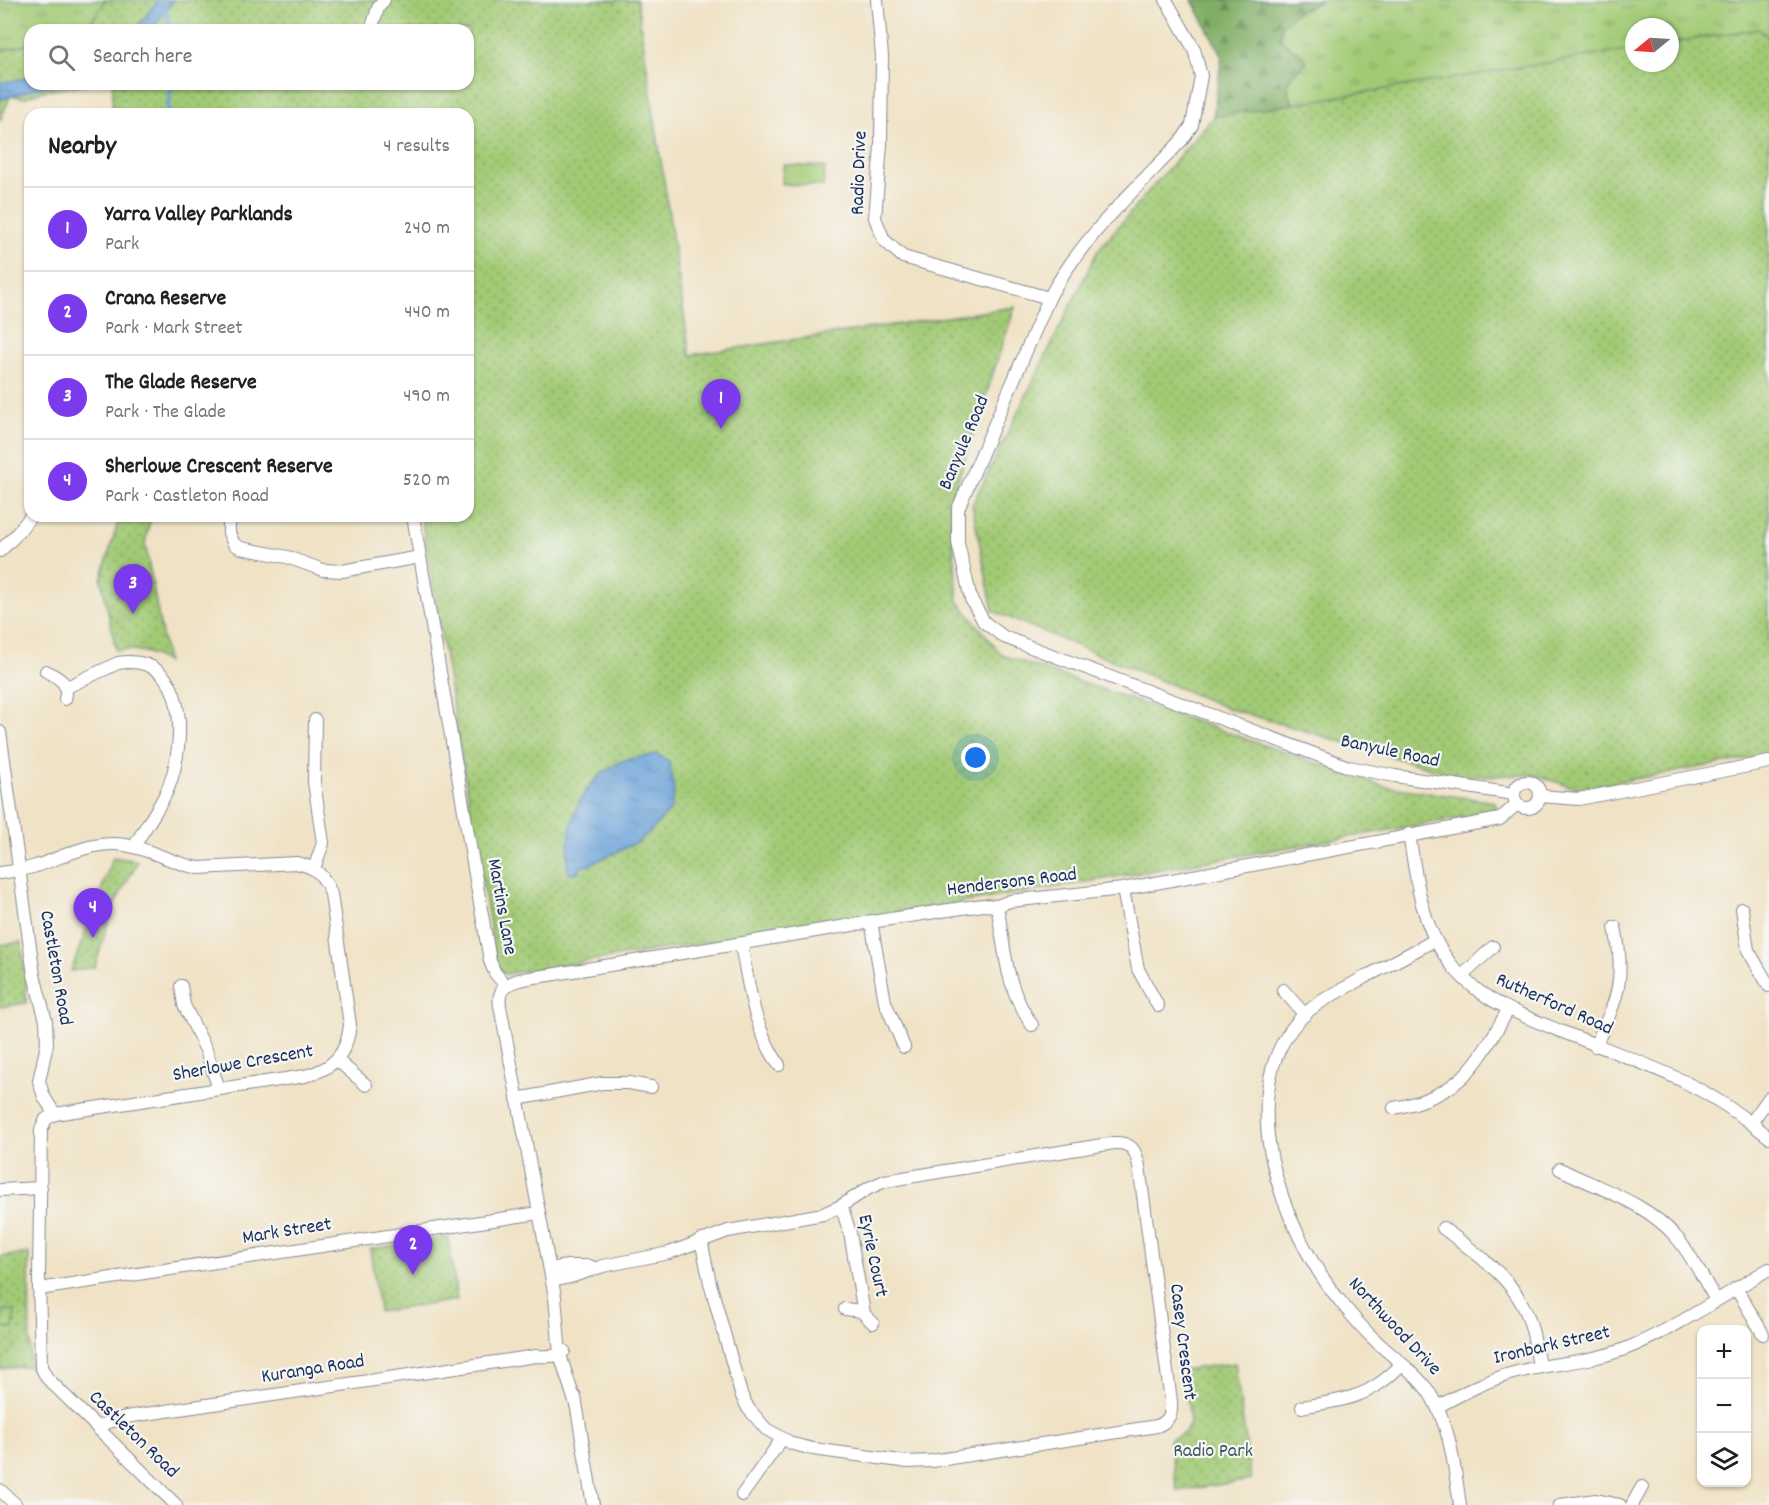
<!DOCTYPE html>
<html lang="en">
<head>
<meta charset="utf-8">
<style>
	:root { --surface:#fff; --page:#f6f6f6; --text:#202124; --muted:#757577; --line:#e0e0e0; --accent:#7c3aed }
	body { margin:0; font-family:Dekko,sans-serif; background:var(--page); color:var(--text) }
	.controls { position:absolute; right:18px; bottom:18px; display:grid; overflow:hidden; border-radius:12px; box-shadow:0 2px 4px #0004 }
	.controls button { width:54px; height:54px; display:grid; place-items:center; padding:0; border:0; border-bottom:2px solid var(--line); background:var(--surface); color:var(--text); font:30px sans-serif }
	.compass { position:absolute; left:1625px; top:18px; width:54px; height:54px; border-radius:50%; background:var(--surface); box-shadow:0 2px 4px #0004; rotate:252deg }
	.you { position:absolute; left:976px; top:758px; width:21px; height:21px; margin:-15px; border:4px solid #fff; border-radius:50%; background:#1a73e8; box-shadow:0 0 0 9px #1a73e833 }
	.badge { display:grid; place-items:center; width:39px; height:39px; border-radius:50%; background:var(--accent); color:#fff; font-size:20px; font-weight:700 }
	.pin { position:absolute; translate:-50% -50px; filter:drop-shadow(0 2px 3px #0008) }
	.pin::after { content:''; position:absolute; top:32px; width:21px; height:18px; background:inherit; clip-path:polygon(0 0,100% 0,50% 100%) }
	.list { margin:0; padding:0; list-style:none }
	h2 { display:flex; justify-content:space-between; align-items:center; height:78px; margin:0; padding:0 24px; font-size:26px }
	h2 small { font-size:20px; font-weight:400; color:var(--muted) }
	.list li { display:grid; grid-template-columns:39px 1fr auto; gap:18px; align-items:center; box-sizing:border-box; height:84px; padding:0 24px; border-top:2px solid var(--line) }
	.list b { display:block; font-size:22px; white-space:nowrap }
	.list p { margin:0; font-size:20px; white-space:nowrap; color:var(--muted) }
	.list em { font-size:20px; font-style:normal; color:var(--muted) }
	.icon { flex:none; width:33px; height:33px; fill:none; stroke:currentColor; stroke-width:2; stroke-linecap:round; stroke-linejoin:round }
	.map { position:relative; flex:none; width:1769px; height:1505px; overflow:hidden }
	.search { position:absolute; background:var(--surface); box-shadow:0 2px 4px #0004; left:24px; top:24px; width:450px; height:66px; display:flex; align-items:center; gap:15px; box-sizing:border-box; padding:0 21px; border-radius:18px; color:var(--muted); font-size:22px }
	.panel { position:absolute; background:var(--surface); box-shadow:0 2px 4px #0004; left:24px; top:108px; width:450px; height:414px; border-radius:18px }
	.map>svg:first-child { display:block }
	.grass { fill:url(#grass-tufts); stroke:#5e7c6a; stroke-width:1.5 }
	.forest { fill:url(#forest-firs); stroke:#4e6e62; stroke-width:1.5 }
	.park { fill:url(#park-dots); stroke:#5e7c6a; stroke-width:1.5 }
	.pitch { fill:#a2ca75; stroke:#5e7c6a; stroke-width:1.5 }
	.water { fill:url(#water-ripples); stroke:#42689b; stroke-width:1.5 }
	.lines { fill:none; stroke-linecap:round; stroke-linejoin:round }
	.stream { stroke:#6aa2d8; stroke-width:4 }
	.minor-casing { stroke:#868892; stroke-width:14 }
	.minor { stroke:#fff; stroke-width:12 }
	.labels { text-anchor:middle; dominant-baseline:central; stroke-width:4.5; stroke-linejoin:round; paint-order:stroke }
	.street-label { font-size:20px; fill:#1b2f5e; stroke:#f6f6f2 }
	.park-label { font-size:20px; fill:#3d5664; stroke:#f6f6f2 }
</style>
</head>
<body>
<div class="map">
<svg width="1769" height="1505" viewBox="0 0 1769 1505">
	<defs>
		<pattern id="grass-tufts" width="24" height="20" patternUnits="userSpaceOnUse" patternTransform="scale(1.5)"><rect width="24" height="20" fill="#a2ca75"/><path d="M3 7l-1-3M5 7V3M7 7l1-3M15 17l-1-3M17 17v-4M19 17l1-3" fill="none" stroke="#83a463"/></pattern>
		<pattern id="forest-firs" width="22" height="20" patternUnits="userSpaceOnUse" patternTransform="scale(1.5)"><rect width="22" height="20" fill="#81ae66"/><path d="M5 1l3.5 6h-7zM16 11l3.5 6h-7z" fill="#698e57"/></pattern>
		<pattern id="park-dots" width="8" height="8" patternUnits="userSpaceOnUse" patternTransform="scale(1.5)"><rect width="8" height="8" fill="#a2ca75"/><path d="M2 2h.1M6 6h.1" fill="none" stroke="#83a463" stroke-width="1.8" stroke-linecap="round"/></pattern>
		<pattern id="water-ripples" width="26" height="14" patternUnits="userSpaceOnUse" patternTransform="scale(1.5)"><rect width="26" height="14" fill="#6aa2d8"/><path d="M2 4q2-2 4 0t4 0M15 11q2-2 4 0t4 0" fill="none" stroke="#5684b2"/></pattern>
	</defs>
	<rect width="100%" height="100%" fill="#f6f6f2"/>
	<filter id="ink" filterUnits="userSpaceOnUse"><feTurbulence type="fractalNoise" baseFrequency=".0167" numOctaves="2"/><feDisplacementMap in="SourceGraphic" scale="12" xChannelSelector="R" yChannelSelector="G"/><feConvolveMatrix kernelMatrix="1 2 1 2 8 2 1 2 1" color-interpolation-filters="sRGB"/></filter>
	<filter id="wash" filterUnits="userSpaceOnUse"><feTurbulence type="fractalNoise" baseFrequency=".008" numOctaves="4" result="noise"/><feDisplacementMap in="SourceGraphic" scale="24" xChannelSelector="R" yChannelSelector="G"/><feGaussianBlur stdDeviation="1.35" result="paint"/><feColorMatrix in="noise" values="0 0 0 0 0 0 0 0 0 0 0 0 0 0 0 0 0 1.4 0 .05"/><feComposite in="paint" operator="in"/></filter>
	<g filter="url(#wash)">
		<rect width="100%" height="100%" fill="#f0e2c5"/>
		<g class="grass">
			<path d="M 0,0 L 106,0 L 86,30 L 30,30 L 30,44 L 0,51 Z"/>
			<path d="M 1192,0 L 1769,0 L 1769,37 L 1757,29 L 1670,43 L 1670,27 L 1634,27 L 1634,49 L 1213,117 L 1222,56 Z"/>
		</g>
		<path class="forest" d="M 1192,0 L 1323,0 L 1294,14 L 1282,25 L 1280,38 C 1289,49 1301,50 1307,62 C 1289,79 1282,77 1293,104 L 1213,117 L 1222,56 Z"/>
		<g class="park">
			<path d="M 106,0 L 637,0 L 690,355 L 1015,307 L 950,504 L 958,601 L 1002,655 L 1383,786 L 1495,802 L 1497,808 L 1489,813 L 1034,891 L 507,974 L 502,973 L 496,962 L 421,516 L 468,516 L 468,114 L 112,114 L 113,84 L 468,84 L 468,30 L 86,30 Z"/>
			<path d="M 1758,29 L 1769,37 L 1769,755 L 1578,789 L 1534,775 L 1458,776 L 1227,708 L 993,611 L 972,505 L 1098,250 L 1213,117 L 1634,49 L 1634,63 L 1670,63 L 1670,43 Z"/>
			<path d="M 30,44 L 30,84 L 87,84 L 40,92 L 24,98 L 14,96 L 10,97 L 0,121 L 0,51 Z"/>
			<path d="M 120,516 L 151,516 L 145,543 L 167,662 C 150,652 136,648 116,650 L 101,579 Z"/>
			<path d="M 113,857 L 138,861 L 112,909 L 95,967 L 71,971 Z"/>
			<path d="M 21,942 L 26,977 L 26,1003 L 0,1007 L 0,945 Z"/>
			<path d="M 448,1237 L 457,1300 L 379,1312 L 370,1249 Z"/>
			<path d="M 29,1253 L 30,1366 L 0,1369 L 0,1257 Z"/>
			<path d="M 1235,1363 L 1251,1480 L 1177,1491 L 1169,1440 L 1185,1433 L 1190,1422 L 1183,1370 Z"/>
		</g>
		<g class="pitch">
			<path d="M 783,165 L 825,167 L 823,186 L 782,184 Z"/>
			<path d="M 4,1310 L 15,1311 L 13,1329 L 2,1327 Z"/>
		</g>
		<g class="water">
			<path d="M 158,0 L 174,0 L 151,30 L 135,30 Z"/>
			<path d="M 30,77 L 30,84 L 62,84 L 34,89 L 0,100 L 0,83 Z"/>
			<path d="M 656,754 L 669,761 L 674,791 L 671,809 L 648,834 L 643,836 L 640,841 L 589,865 L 582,866 L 578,872 L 569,874 C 566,862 568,854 569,841 C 572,807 587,779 620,762 C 631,757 644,758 656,754 Z"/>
		</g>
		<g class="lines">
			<g class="stream">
				<path d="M 165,8 L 171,30"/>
				<path d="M 168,114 C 168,104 168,90 176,84"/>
			</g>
		</g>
	</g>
	<g filter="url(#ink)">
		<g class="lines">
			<g class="minor-casing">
				<g id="minor">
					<path d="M 877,0 L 882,56 L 881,145 L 875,218 L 884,240 L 903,257 L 1049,298"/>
					<path d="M 1166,0 L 1194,49 L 1201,76 L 1192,125 L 1182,140 C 1135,190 1082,237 1049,298 L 958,509 L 958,543 L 971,599 L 984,622 L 1004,637 L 1349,767 L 1395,776 L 1514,794"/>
					<path d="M 371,30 L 378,8 L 384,0"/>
					<path d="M 229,516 L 229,533 L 234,544 L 241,548 L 287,557 L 323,570 L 342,571 L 420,557"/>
					<path d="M 413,516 L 490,961 L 495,973 L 506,986"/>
					<path d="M 0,551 L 15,536 L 31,516"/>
					<path d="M 46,671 C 59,678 70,683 65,699"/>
					<path d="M 67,687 L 118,663 C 189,652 186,741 169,786 C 161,807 145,826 134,847"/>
					<path d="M 0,732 L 34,975 L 46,1021 L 47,1044 L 39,1081 L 44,1097 L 55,1114"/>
					<circle cx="1527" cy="795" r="13"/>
					<path d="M 1540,796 L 1579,799 L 1769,762"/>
					<path d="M 1409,834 C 1416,876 1420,920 1445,956 C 1472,997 1515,1013 1558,1030 C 1600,1047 1644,1062 1685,1082 C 1715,1097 1743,1116 1769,1137"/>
					<path d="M 314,869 L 323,843 L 314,782 L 315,720"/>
					<path d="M 0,873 C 12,871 25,870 36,866 C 66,856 92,840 125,845 C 151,849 173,864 199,868 L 296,863 C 315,866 325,876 331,894 L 350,1025 C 347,1054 333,1069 305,1076 L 55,1114 L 46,1119 L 41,1130 L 39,1277 L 41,1367 L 47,1378 L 176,1505"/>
					<path d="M 1123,889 L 1138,969 L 1158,1006"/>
					<path d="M 997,906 C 1006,952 1004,984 1032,1025"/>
					<path d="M 1742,909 L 1748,950 L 1769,986"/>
					<path d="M 871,921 L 885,1002 L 904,1047"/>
					<path d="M 1435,940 C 1411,953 1387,966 1363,978 C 1344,989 1321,999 1305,1014 C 1227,1088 1283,1232 1340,1301 C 1351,1315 1363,1329 1377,1342 C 1394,1358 1415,1372 1429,1392 C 1451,1427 1454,1465 1460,1505"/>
					<path d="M 741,945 C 750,990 753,1026 779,1065"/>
					<path d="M 1462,976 L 1493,947"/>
					<path d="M 181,986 L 184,1005 L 206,1050 L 219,1089"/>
					<path d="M 1283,990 L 1305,1015"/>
					<path d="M 1595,1046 C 1618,998 1626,980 1615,927"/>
					<path d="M 337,1060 L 366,1085"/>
					<path d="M 517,1099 L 603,1083 L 629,1083 L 651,1087"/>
					<path d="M 1394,1108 C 1461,1096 1477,1065 1508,1010"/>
					<path d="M 1751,1123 L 1769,1098"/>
					<path d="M 1560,1169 C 1600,1189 1647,1203 1676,1237 C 1692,1255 1703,1279 1716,1300"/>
					<path d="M 0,1190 L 41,1188"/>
					<path d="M 841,1206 L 850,1233 L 864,1313"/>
					<path d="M 1443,1228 C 1478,1255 1519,1281 1531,1326 C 1535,1340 1537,1354 1539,1367"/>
					<path d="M 551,1269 L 567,1266 L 590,1266"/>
					<path d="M 552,1281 L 570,1277 L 603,1266 L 669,1253 L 728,1231 L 823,1214 L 841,1206 L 869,1188 L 885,1181 L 1114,1143 C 1131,1142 1136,1150 1139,1166 L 1171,1401 C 1172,1413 1170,1421 1157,1426 L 932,1461 L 908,1462 L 813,1449 L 793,1444 L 766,1429 L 748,1408 L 741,1394 L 710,1283 L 701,1240"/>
					<path d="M 1736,1288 L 1763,1334"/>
					<path d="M 39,1289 L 539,1213"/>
					<path d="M 845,1309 L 861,1311 L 873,1323"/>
					<path d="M 575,1397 L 593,1505"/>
					<path d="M 576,1405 L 560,1355 L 555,1297 L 500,1006 C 497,989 508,982 524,979 C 677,955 829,927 983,905 L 997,906 L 1010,901 L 1123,889 L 1500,819 L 1517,804"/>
					<path d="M 1302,1407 C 1328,1402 1358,1400 1380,1383 C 1388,1378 1395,1371 1402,1364"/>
					<path d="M 1437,1407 C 1463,1393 1489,1379 1517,1372 C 1553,1363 1590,1362 1625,1349 C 1675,1329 1722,1296 1769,1269"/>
					<path d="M 98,1429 L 106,1423 L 126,1417 L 536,1356 C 546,1356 556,1358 564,1351"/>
					<path d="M 0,1490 L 16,1505"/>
					<path d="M 742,1495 L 782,1439"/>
					<path d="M 1560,1505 L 1596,1500 L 1620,1505"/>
					<path d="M 1632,1505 L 1642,1487"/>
				</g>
			</g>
			<use href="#minor" class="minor"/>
		</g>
	</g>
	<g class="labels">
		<g class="street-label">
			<text transform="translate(860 173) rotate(-88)">Radio Drive</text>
			<text transform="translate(965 443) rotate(-67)">Banyule Road</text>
			<text transform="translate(1390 752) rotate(12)">Banyule Road</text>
			<text transform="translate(1012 883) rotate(-7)">Hendersons Road</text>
			<text transform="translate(501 907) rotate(80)">Martins Lane</text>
			<text transform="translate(55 968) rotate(80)">Castleton Road</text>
			<text transform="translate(1554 1005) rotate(24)">Rutherford Road</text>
			<text transform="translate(243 1064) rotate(-10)">Sherlowe Crescent</text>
			<text transform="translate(287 1232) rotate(-9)">Mark Street</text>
			<text transform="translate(872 1256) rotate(78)">Eyrie Court</text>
			<text transform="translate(1394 1327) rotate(47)">Northwood Drive</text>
			<text transform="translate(1182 1342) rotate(83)">Casey Crescent</text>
			<text transform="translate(1552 1346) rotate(-13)">Ironbark Street</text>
			<text transform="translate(313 1370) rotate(-9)">Kuranga Road</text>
			<text transform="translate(133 1435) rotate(44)">Castleton Road</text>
		</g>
		<g class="park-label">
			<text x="1213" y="1452">Radio Park</text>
		</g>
	</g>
</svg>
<div class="controls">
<button>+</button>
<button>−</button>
<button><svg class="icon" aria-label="layers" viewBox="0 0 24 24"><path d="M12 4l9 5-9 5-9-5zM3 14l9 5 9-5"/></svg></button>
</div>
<svg class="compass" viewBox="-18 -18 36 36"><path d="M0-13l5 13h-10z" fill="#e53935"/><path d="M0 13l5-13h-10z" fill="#757577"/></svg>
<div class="you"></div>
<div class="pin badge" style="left:721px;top:429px">1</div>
<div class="pin badge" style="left:413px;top:1275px">2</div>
<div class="pin badge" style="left:133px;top:614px">3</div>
<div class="pin badge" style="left:93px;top:938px">4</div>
<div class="search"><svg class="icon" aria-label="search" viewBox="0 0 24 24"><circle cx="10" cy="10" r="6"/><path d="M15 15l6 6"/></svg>Search here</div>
<section class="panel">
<h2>Nearby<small>4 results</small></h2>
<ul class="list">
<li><span class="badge">1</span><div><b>Yarra Valley Parklands</b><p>Park</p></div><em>240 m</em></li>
<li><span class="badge">2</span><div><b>Crana Reserve</b><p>Park · Mark Street</p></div><em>440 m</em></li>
<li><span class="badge">3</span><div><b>The Glade Reserve</b><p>Park · The Glade</p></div><em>490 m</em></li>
<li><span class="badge">4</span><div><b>Sherlowe Crescent Reserve</b><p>Park · Castleton Road</p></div><em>520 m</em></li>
</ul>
</section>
</div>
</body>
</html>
